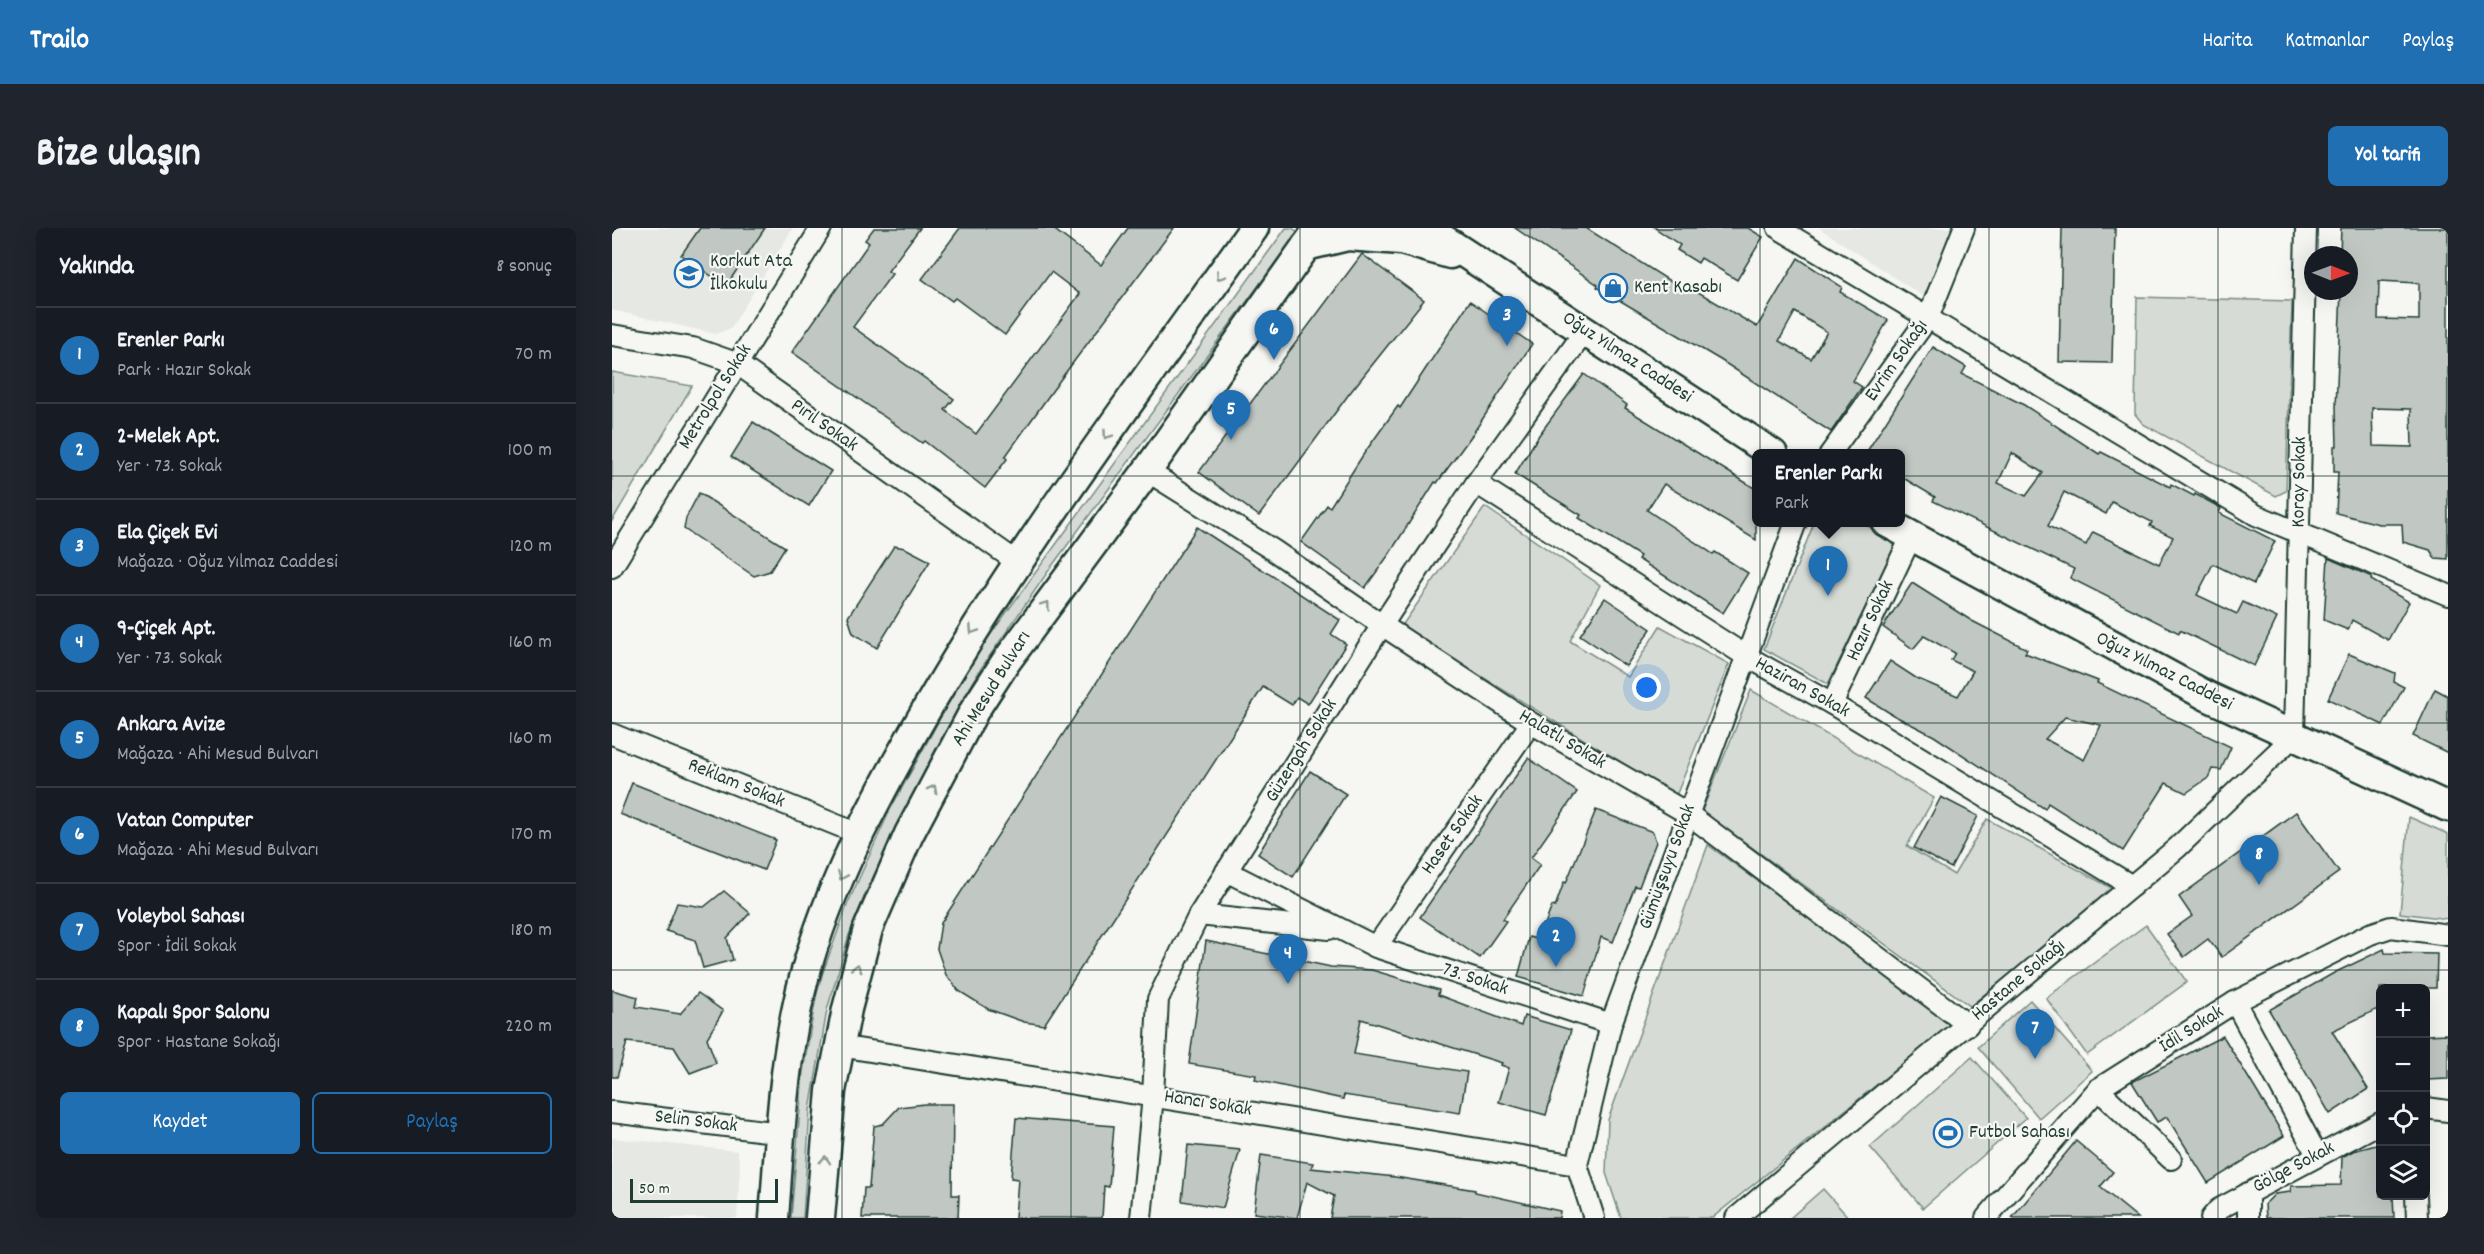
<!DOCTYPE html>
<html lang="tr">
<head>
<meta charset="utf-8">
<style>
	:root { --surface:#171b24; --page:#20242c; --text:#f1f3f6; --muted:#9ea1a6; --line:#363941; --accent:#1f6fb2 }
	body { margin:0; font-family:Dekko,sans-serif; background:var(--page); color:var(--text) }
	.controls { position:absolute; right:18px; bottom:18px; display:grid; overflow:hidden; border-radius:9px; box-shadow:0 6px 24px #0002 }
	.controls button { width:54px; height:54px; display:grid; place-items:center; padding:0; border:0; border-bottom:2px solid var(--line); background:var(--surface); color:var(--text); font:30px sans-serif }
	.compass { position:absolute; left:1692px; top:18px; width:54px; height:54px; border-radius:50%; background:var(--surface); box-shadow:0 6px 24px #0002; rotate:91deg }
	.scale { position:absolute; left:18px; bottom:15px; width:148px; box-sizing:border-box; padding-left:6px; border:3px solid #1f3d34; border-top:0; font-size:16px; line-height:21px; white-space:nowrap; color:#1f3d34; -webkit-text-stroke:4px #f6f6f2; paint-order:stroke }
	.you { position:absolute; left:1035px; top:460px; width:21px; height:21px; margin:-15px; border:4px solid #fff; border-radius:50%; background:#1a73e8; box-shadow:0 0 0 9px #1a73e833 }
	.badge { display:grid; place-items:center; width:39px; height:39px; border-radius:50%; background:var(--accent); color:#fff; font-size:20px; font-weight:700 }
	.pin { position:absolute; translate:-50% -50px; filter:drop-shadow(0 2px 3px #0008) }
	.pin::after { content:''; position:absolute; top:32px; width:21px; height:18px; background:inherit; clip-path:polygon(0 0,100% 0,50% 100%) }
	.popup { position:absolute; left:1140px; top:221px; width:153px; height:78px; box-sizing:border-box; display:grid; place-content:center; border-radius:9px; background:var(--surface); filter:drop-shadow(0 2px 4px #0005); font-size:20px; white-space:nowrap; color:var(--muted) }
	.popup b { font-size:22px; color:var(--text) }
	.popup::after { content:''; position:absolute; left:50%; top:100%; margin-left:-12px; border:12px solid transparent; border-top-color:var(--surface) }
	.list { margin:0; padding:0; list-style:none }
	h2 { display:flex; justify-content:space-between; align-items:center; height:78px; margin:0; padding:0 24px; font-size:26px }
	h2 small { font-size:20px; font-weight:400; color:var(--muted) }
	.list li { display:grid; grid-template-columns:39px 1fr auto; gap:18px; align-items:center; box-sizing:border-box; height:96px; padding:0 24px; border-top:2px solid var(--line) }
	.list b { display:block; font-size:22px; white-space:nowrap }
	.list p { margin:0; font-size:20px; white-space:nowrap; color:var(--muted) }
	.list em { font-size:20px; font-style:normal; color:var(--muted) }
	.actions { display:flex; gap:12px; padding:18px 24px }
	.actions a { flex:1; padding:14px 0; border:2px solid var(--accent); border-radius:9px; text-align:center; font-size:21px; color:var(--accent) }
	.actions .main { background:var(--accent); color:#fff }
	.icon { flex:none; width:33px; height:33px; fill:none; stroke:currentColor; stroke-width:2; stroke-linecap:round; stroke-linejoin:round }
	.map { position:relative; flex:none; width:1836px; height:990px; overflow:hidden; border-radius:9px }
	header { display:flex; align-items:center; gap:36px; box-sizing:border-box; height:84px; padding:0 30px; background:var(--accent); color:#fff }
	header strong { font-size:28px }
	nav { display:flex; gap:33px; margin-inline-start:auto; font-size:21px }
	.intro { display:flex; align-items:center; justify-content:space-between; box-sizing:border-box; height:144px; padding:0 36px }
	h1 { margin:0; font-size:42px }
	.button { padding:15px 27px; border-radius:9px; background:var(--accent); color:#fff; font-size:21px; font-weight:700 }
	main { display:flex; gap:36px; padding:0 36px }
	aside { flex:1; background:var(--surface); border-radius:9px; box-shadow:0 6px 24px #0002 }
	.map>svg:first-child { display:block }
	.built { fill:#e6e8e4 }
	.green { fill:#d6dbd6; stroke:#7a8c85; stroke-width:1.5 }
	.building { fill:#c1c8c3; stroke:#1f3d34; stroke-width:1.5; fill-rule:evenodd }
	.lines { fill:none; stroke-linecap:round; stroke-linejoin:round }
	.street-casing { stroke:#1f3d34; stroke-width:24 }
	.secondary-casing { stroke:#1f3d34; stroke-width:33 }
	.street { stroke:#f6f6f2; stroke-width:20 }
	.secondary { stroke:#f6f6f2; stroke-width:28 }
	.oneway { stroke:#8a9a93 }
	.grid { fill:none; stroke:#1f3d34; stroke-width:1.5; stroke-opacity:0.55 }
	.labels { text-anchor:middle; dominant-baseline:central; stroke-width:4.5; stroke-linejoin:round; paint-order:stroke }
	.poi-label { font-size:20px; fill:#1f3d34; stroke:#f6f6f2; text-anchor:start }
	.street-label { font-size:20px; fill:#1f3d34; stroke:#f6f6f2 }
</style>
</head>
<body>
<header>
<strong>Trailo</strong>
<nav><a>Harita</a><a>Katmanlar</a><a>Paylaş</a></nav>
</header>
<div class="intro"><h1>Bize ulaşın</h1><a class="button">Yol tarifi</a></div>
<main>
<aside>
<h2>Yakında<small>8 sonuç</small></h2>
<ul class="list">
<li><span class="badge">1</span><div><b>Erenler Parkı</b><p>Park · Hazır Sokak</p></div><em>70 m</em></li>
<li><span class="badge">2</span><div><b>2-Melek Apt.</b><p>Yer · 73. Sokak</p></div><em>100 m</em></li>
<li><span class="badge">3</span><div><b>Ela Çiçek Evi</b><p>Mağaza · Oğuz Yılmaz Caddesi</p></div><em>120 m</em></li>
<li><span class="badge">4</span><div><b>9-Çiçek Apt.</b><p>Yer · 73. Sokak</p></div><em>160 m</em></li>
<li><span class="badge">5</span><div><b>Ankara Avize</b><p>Mağaza · Ahi Mesud Bulvarı</p></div><em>160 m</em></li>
<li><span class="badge">6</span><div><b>Vatan Computer</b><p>Mağaza · Ahi Mesud Bulvarı</p></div><em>170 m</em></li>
<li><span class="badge">7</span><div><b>Voleybol Sahası</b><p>Spor · İdil Sokak</p></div><em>180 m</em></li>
<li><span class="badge">8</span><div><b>Kapalı Spor Salonu</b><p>Spor · Hastane Sokağı</p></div><em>220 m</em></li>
</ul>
<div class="actions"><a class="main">Kaydet</a><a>Paylaş</a></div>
</aside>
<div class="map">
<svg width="1836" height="990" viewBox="0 0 1836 990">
	<rect width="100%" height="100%" fill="#f6f6f2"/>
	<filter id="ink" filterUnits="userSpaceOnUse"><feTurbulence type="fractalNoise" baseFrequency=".0167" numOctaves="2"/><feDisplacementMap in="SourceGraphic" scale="12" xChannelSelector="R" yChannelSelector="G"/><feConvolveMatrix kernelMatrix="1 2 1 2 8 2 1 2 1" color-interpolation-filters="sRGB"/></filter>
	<g filter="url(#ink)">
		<g class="built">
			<path d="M 0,0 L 181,0 L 119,100 L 104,106 L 0,82 Z"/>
			<path d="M 1207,0 L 1343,0 L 1314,70 Z"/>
			<path d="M 0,910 L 125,923 L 128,937 L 125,990 L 0,990 Z"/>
		</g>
		<g class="green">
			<path d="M 674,0 L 680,0 L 686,4 L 437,342 L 368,442 L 319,530 L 254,664 L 237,707 L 215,782 L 198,882 L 191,990 L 179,990 L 191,844 L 204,769 L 211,744 L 236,675 L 278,582 L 360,432 Z"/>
			<path d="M 1525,69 L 1680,73 L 1674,263 L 1664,268 L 1531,196 L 1523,186 Z"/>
			<path d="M 0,144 L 80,158 L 0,293 Z"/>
			<path d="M 873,279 L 988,357 L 958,413 L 1016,449 L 1048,398 L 1117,436 L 1064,568 L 789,399 Z"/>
			<path d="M 1202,295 L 1251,295 L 1284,316 L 1216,456 L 1152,421 Z"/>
			<path d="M 1139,462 L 1322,570 L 1295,618 L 1342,647 L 1375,591 L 1503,662 L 1358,778 L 1090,583 Z"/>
			<path d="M 1797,589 L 1836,606 L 1836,691 L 1788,685 Z"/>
			<path d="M 1096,617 L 1341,795 L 1100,990 L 1009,990 L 994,945 L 996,892 Z"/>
			<path d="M 1534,697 L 1575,754 L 1475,827 L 1434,770 Z"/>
			<path d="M 1418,772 L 1480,843 L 1427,890 L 1366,819 Z"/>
			<path d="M 1360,829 L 1414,890 L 1311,980 L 1258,919 Z"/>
			<path d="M 1211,961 L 1237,990 L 1178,990 Z"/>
		</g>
		<g class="building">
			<path d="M 88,0 L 153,0 L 114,58 L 69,27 Z"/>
			<path d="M 262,0 L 308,0 L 276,43 L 280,46 L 241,99 L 342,171 L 333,182 L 364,206 L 468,66 L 439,44 L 393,107 L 343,70 L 340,73 L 310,51 L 348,0 L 440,0 L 489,37 L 516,0 L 562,0 L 448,152 L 393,229 L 395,231 L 373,260 L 312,213 L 310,215 L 180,124 L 257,15 L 253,12 Z"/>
			<path d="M 903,0 L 974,0 L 1075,64 L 1078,59 L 1145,99 L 1186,30 L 1230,59 L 1228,64 L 1276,92 L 1241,153 L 1250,159 L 1219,204 L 1110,133 L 985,59 L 986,57 ZM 1183,84 L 1215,104 L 1199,131 L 1167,113 Z"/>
			<path d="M 1043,0 L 1136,0 L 1151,9 L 1125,52 L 1089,30 L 1086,35 L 1065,22 L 1068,17 Z"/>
			<path d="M 1450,0 L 1503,0 L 1500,135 L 1447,134 Z"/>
			<path d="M 1729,0 L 1836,0 L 1836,331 L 1823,330 L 1818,322 L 1791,314 L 1790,296 L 1767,296 L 1724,285 L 1726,244 L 1722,244 L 1722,218 L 1725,218 L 1724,179 L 1729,63 L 1737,63 L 1737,27 L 1728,27 ZM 1767,53 L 1807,55 L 1807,92 L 1766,91 ZM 1760,180 L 1799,181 L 1800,219 L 1761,218 Z"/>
			<path d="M 750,26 L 812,72 L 737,166 L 647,288 L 587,244 Z"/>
			<path d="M 858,73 L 920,116 L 860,207 L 825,255 L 823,254 L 778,325 L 753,360 L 689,314 L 715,277 L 718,279 L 751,227 L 786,178 L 788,180 Z"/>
			<path d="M 1321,119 L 1354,139 L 1350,146 L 1412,177 L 1487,226 L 1489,224 L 1558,259 L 1559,256 L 1582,268 L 1583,266 L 1609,280 L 1607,285 L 1663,313 L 1642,356 L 1601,336 L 1585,367 L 1625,386 L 1631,374 L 1665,390 L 1642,438 L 1568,402 L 1567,405 L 1458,350 L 1462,341 L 1321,273 L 1323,269 L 1288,248 L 1288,225 L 1254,225 ZM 1400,225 L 1431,245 L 1414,268 L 1386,255 ZM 1452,264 L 1494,286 L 1500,274 L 1540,294 L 1538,298 L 1561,309 L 1547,336 L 1481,304 L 1474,317 L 1436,298 Z"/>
			<path d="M 972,146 L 1015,177 L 1013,180 L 1144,261 L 1144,312 L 1052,256 L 1035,282 L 1101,326 L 1103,324 L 1136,345 L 1111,385 L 1026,331 L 1028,328 L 967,290 L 969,287 L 903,246 L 927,207 Z"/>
			<path d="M 141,194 L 219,243 L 197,278 L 119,229 Z"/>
			<path d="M 87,265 L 173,319 L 158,343 L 142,348 L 72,301 L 74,290 Z"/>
			<path d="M 585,299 L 728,392 L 719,406 L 734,416 L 696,476 L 685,469 L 680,477 L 651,459 L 432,797 L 412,794 L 376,781 L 347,763 L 334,747 L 325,721 L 329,695 Z"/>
			<path d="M 282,318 L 293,320 L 318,333 L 265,420 L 241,405 L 236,389 Z"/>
			<path d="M 1716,330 L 1760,349 L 1759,352 L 1797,374 L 1776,412 L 1740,392 L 1736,402 L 1712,392 Z"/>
			<path d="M 1300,355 L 1360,393 L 1415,421 L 1413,425 L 1486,453 L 1485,455 L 1619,519 L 1609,542 L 1600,541 L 1596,550 L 1574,565 L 1554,555 L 1511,623 L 1436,575 L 1433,581 L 1322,508 L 1281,487 L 1254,470 L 1278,433 L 1304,450 L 1346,468 L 1361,443 L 1339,432 L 1343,425 L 1312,408 L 1301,421 L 1271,399 ZM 1453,489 L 1489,497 L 1472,532 L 1433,511 Z"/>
			<path d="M 993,370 L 1039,401 L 1014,438 L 968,407 Z"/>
			<path d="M 1737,426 L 1783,445 L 1782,454 L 1792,459 L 1771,497 L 1716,471 Z"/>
			<path d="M 1823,461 L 1836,468 L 1836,525 L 1801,508 Z"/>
			<path d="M 916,530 L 965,564 L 919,630 L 928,637 L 891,691 L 894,693 L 868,730 L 808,689 Z"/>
			<path d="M 698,543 L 734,566 L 681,649 L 646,626 Z"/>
			<path d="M 20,555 L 164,612 L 152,642 L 8,586 Z"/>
			<path d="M 1329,569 L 1366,588 L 1339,640 L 1302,620 Z"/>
			<path d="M 984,582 L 1041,604 L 1044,614 L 1027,659 L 1023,658 L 1001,714 L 989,709 L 972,768 L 906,749 L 917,709 L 927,712 L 940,678 L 943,679 L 952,654 L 954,655 Z"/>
			<path d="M 1684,584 L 1727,644 L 1610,729 L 1596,711 L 1572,729 L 1555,706 L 1580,688 L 1567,669 Z"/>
			<path d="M 112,663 L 138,685 L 115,710 L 121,732 L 91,740 L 83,712 L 54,703 L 65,675 L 92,679 Z"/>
			<path d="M 594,713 L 719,739 L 760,742 L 827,762 L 826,767 L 909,798 L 912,788 L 959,802 L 934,887 L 887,874 L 897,840 L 889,837 L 890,835 L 749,791 L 742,826 L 855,844 L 848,885 L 732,867 L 731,871 L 643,852 L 644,847 L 577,836 Z"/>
			<path d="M 1772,721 L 1773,725 L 1825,726 L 1824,760 L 1768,760 L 1768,780 L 1720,803 L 1756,861 L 1718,886 L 1657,782 L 1722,745 Z"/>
			<path d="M 0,762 L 26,769 L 24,779 L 68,786 L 86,765 L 111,783 L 95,810 L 104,835 L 78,845 L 62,819 L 15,814 L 5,849 L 0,849 Z"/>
			<path d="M 1836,806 L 1836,851 L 1814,852 L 1814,807 Z"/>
			<path d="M 1611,808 L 1672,908 L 1596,955 L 1555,889 L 1545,894 L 1520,854 Z"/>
			<path d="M 313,876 L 341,876 L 340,967 L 347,967 L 346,990 L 250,990 L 252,960 L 257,960 L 262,898 L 271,896 L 287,879 Z"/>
			<path d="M 404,890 L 502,898 L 497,959 L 492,958 L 490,990 L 403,990 L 406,951 L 399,950 Z"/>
			<path d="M 1464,913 L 1501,944 L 1488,959 L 1526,990 L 1400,990 Z"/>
			<path d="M 1768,916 L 1768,968 L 1781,968 L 1782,990 L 1654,990 L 1653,976 L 1663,966 L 1678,964 L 1679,958 L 1729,957 L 1730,929 L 1741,923 Z"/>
			<path d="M 576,917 L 628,922 L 611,980 L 570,973 Z"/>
			<path d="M 649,927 L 701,935 L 699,940 L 783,949 L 863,962 L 863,964 L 948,983 L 947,990 L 718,990 L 722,968 L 695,954 L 685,990 L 642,985 Z"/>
		</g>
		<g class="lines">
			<g class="street-casing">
				<g id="street">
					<path d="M 1166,0 L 1644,287 L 1836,367"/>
					<path d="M 0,107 L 81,120 L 124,135 L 405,334"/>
					<path d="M 1218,226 L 1316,90 L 1352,0"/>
					<path d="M 535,243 L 661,322 L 770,397 L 919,495 L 1075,585 L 1356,797"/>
					<path d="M 864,255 L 1134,428 L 1220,476 L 1520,658"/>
					<path d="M 0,339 L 209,0"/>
					<path d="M 1220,476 L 1299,309"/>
					<path d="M 0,506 L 247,606"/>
					<path d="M 614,643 L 764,719 L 999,796"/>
					<path d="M 587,687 L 717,701"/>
					<path d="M 764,719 L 919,495"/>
					<path d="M 1623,774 L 1705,927"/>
					<path d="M 227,818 L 965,937"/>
					<path d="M 1486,861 L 1559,931"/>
					<path d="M 1814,880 L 1836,883"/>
					<path d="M 0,884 L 169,905"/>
					<path d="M 1636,965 L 1636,990"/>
					<path d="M 1804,968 L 1805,990"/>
					<path d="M 529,990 L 541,868 L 546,771 L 587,687 L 770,397 L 864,255 L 973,103"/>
					<path d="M 982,990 L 965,937 L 999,796 L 1184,294"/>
					<path d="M 1124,990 L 1565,620 L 1682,508 L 1694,0"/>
					<path d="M 1374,990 L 1486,861 L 1623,774 L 1758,706 L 1779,699 L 1836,707"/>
					<path d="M 1599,990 L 1607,981 L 1768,895"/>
				</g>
			</g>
			<g class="secondary-casing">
				<g id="secondary">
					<path d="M 814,0 L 1161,226"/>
					<path d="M 694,18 L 736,8 L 789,12 L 838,26"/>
					<path d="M 1274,294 L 1595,468 L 1836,579"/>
					<path d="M 162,990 C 168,909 171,829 192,750 C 217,656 265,568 313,484 C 411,315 529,159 642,0"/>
					<path d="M 208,990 L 219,863 L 235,781 L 256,701 L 297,606 L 362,483 L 393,435 L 535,243 L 707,0"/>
				</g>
			</g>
			<use href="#street" class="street"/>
			<use href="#secondary" class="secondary"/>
		</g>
		<defs><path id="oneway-chevron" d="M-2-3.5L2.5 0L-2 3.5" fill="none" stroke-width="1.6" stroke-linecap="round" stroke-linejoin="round" transform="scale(1.5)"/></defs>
		<g class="oneway">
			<use href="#oneway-chevron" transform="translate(608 48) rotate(125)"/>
			<use href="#oneway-chevron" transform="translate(495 207) rotate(125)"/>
			<use href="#oneway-chevron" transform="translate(434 377) rotate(-54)"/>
			<use href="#oneway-chevron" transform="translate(361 402) rotate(123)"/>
			<use href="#oneway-chevron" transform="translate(321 561) rotate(-62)"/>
			<use href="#oneway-chevron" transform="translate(230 648) rotate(113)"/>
			<use href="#oneway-chevron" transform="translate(245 740) rotate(-75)"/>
			<use href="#oneway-chevron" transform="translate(213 932) rotate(-86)"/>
		</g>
	</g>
	<path class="grid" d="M 230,0 L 230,990M 459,0 L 459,990M 688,0 L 688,990M 918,0 L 918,990M 1148,0 L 1148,990M 1377,0 L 1377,990M 1606,0 L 1606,990M 0,248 L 1836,248M 0,495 L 1836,495M 0,742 L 1836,742"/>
	<defs>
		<g id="school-ring" transform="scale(1.5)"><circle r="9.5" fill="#f6f6f2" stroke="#1f6fb2" stroke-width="1.5"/><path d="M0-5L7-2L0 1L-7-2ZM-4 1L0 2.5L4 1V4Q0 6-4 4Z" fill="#1f6fb2"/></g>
		<g id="shop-ring" transform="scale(1.5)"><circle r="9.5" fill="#f6f6f2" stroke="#1f6fb2" stroke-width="1.5"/><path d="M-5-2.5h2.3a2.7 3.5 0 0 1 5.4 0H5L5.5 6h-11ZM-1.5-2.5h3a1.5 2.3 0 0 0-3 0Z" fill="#1f6fb2"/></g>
		<g id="stadium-ring" transform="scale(1.5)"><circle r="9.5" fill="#f6f6f2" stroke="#1f6fb2" stroke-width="1.5"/><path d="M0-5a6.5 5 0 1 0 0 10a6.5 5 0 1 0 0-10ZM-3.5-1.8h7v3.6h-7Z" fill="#1f6fb2"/></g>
	</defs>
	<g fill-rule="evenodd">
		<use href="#school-ring" x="77" y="45"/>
		<use href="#shop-ring" x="1001" y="60"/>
		<use href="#stadium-ring" x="1336" y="905"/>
	</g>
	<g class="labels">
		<g class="poi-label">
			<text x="98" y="34">Korkut Ata<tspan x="98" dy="23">İlkokulu</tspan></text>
			<text x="1022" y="60">Kent Kasabı</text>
			<text x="1357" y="905">Futbol Sahası</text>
		</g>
		<g class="street-label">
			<text transform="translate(1015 130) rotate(33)">Oğuz Yılmaz Caddesi</text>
			<text transform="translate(1285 133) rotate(-55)">Evrim Sokağı</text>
			<text transform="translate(104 169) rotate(-58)">Metrolpol Sokak</text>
			<text transform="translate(212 198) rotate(35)">Pırıl Sokak</text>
			<text transform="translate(1688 254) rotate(-89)">Koray Sokak</text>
			<text transform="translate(1259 393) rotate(-65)">Hazır Sokak</text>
			<text transform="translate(1552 444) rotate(27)">Oğuz Yılmaz Caddesi</text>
			<text transform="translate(1190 460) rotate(29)">Haziran Sokak</text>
			<text transform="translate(380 461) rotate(-58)">Ahi Mesud Bulvarı</text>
			<text transform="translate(950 512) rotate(31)">Halatlı Sokak</text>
			<text transform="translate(690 523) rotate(-58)">Güzergah Sokak</text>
			<text transform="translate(124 556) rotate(22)">Reklam Sokak</text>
			<text transform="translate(841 607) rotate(-55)">Haset Sokak</text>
			<text transform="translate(1056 639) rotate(-70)">Gümüşsuyu Sokak</text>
			<text transform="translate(863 752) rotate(18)">73. Sokak</text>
			<text transform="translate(1407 753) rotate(-40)">Hastane Sokağı</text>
			<text transform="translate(1580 802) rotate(-32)">İdil Sokak</text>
			<text transform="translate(596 876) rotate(9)">Hancı Sokak</text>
			<text transform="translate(84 894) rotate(7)">Selin Sokak</text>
			<text transform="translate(1682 940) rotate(-28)">Gölge Sokak</text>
		</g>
	</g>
</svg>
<div class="controls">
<button>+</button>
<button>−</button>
<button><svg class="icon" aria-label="locate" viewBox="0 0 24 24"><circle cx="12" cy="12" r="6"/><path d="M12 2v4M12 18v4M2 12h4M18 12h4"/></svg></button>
<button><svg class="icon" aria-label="layers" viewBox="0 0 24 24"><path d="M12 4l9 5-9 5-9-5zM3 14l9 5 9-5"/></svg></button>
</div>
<svg class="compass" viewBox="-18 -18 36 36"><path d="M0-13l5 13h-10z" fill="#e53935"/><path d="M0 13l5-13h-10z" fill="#9ea1a6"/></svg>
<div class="scale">50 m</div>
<div class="you"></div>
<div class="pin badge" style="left:1216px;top:368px">1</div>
<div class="popup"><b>Erenler Parkı</b>Park</div>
<div class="pin badge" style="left:944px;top:739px">2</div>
<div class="pin badge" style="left:895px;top:118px">3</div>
<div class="pin badge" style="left:676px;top:756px">4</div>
<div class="pin badge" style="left:619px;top:212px">5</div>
<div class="pin badge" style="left:662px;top:132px">6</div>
<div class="pin badge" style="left:1423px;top:831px">7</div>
<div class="pin badge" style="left:1647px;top:657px">8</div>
</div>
</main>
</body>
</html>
